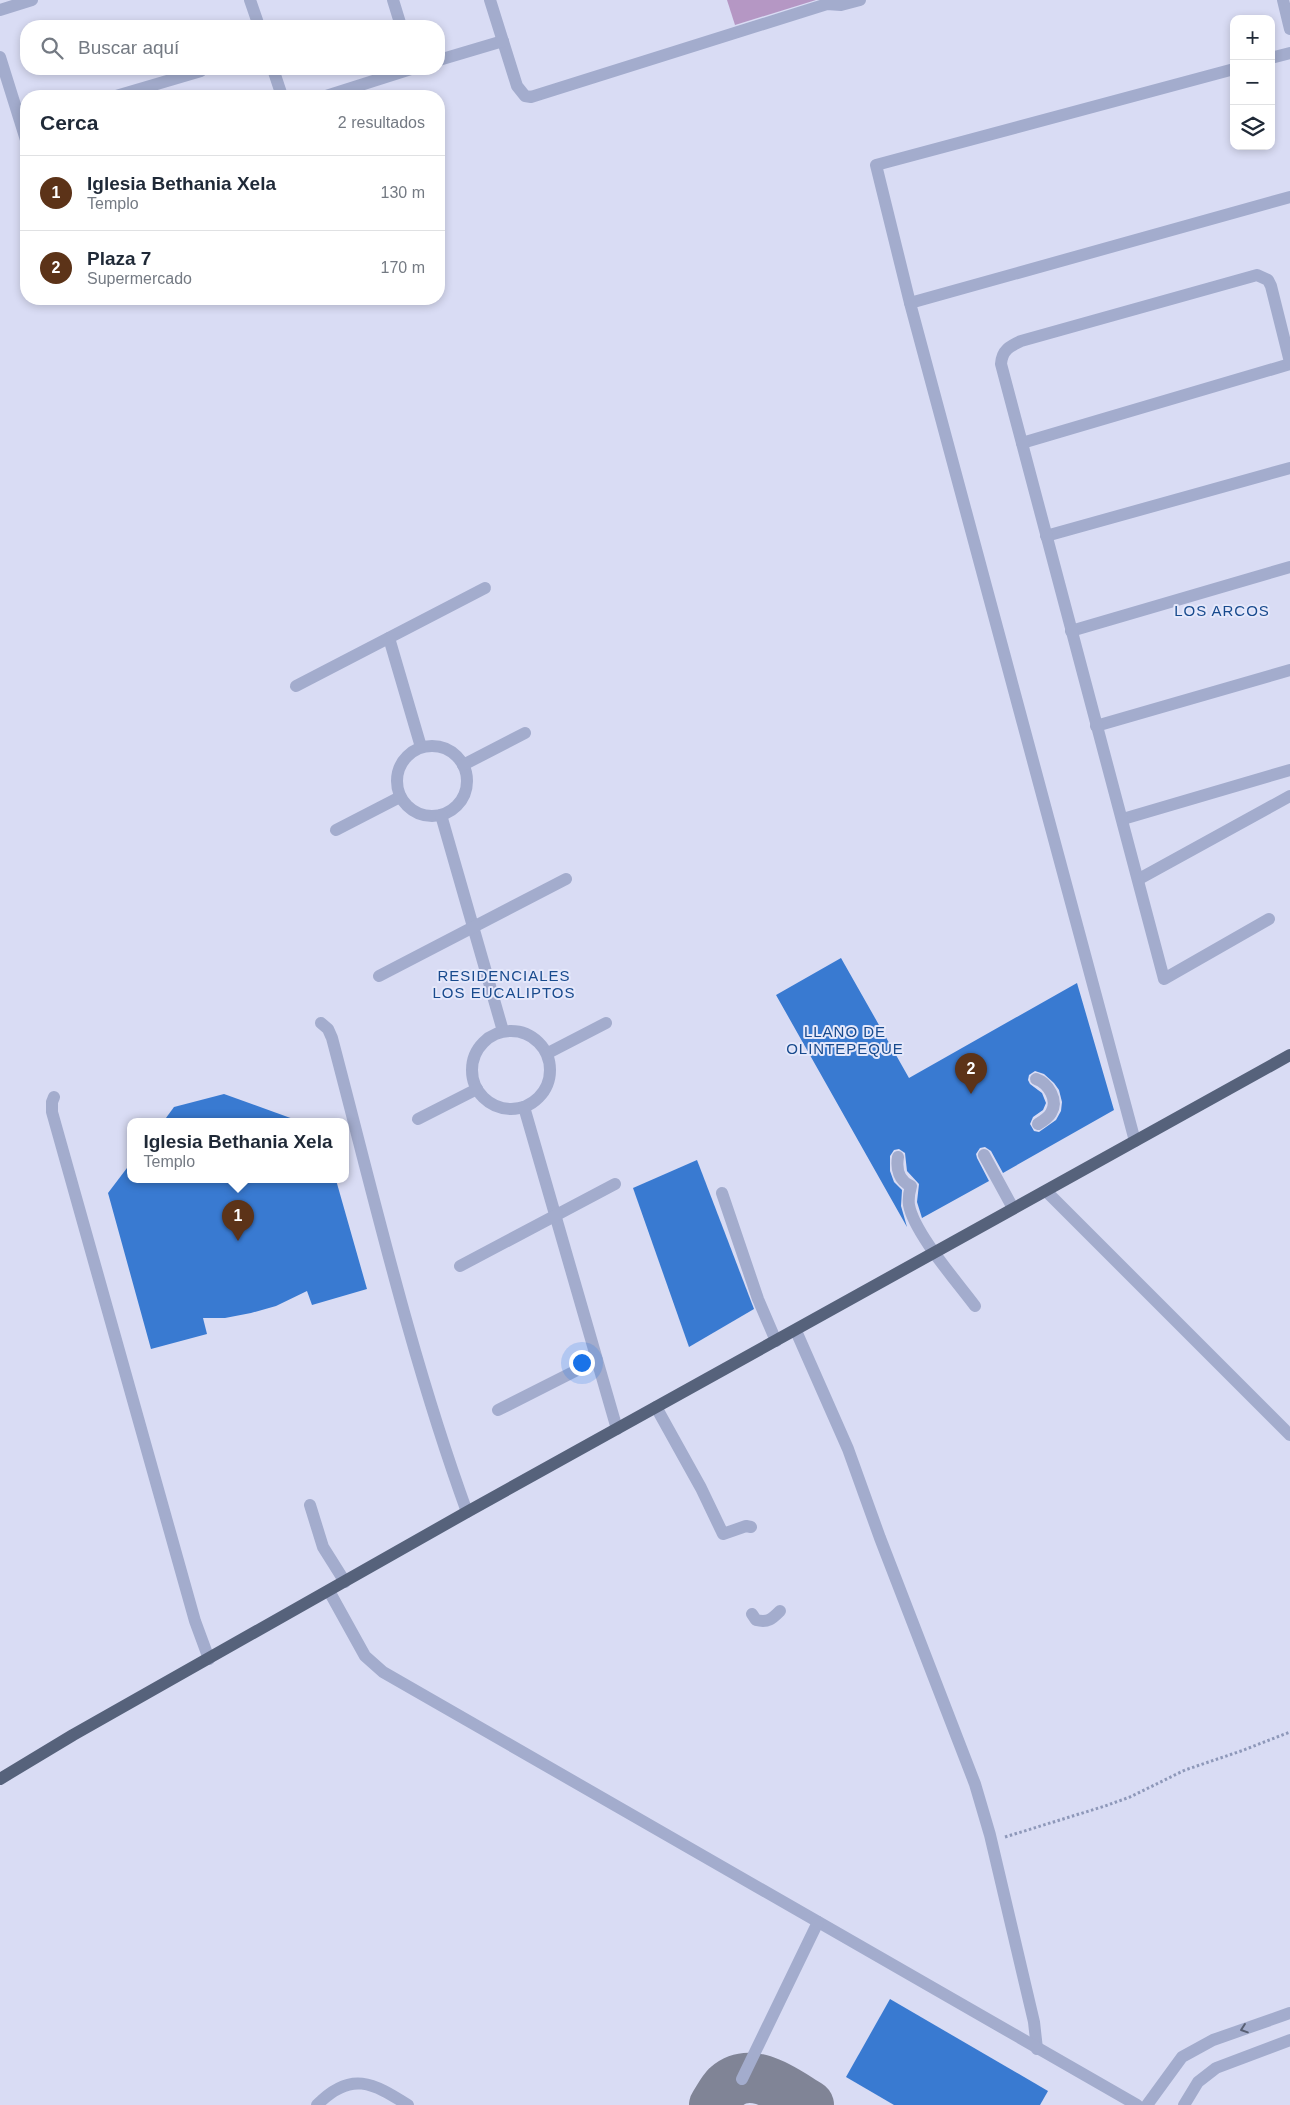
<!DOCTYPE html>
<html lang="es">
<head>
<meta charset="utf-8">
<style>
	:root { --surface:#fff; --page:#f6f6f7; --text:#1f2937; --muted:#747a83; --line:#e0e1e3; --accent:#5c3318 }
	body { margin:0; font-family:Helvetica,sans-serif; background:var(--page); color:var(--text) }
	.controls { position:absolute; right:15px; top:15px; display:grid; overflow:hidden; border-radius:10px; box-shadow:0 2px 8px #0003 }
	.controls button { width:45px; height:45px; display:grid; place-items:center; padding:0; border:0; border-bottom:1px solid var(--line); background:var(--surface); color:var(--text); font:25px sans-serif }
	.you { position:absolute; left:581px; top:1362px; width:18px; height:18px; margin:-12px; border:4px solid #fff; border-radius:50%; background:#1a73e8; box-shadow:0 0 0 8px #1a73e833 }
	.badge { display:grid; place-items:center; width:32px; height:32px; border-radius:50%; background:var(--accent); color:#fff; font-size:16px; font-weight:700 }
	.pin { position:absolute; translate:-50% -41px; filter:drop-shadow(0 1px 2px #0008) }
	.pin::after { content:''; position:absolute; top:26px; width:18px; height:15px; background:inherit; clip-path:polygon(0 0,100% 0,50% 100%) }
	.popup { position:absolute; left:127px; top:1118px; width:222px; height:65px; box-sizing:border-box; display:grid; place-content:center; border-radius:10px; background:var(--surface); filter:drop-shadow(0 1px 4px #0005); font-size:16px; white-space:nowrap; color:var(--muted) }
	.popup b { font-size:19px; color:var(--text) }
	.popup::after { content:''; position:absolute; left:50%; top:100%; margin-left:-10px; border:10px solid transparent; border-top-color:var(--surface) }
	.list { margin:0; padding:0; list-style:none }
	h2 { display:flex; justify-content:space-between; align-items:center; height:65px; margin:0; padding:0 20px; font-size:21px }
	h2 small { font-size:16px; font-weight:400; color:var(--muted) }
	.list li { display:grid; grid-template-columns:32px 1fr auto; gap:15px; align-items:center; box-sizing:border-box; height:75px; padding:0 20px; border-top:1px solid var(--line) }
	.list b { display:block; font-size:19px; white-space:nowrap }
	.list p { margin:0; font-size:16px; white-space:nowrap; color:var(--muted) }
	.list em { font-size:16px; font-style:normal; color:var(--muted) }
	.icon { flex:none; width:28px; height:28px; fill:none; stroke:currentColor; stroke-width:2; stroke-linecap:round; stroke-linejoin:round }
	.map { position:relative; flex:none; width:1290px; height:2105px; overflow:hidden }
	.search { position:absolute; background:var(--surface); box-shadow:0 2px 8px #0003; left:20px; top:20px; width:425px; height:55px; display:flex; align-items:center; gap:12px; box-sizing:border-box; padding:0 18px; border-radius:20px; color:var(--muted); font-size:19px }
	.panel { position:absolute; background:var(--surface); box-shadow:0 2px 8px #0003; left:20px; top:90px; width:425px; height:215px; border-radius:20px }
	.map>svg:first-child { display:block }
	.green { fill:#b597c4 }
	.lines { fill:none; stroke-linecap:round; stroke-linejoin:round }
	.taxiway { stroke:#808496; stroke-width:50 }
	.building { fill:#397ad1; fill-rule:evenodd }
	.path { stroke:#8e98b9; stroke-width:3; stroke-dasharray:2.5 2.5; stroke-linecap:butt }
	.minor { stroke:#a3accd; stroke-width:12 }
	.major { stroke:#56627b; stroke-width:12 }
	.oneway { stroke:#585f73 }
	.labels { text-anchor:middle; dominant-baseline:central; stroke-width:4; stroke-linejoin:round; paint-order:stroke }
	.neighbourhood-label { font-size:15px; letter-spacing:1px; fill:#184a8d; stroke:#e5e8fb }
</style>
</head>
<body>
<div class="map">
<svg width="1290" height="2105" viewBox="0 0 1290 2105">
	<rect width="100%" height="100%" fill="#d9dcf4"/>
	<path class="green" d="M 727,0 L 816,0 L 735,25 Z"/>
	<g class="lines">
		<path class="taxiway" d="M 714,2105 C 718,2099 722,2091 727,2086 C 753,2064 787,2092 809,2105"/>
	</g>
	<g class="building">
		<path d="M 841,958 L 909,1078 L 1077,983 L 1114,1110 L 1003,1173 L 991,1151 L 985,1147 L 980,1148 L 976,1154 L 977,1158 L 989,1181 L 922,1218 L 917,1202 L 919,1184 L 907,1171 L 905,1153 L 899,1149 L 894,1150 L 890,1156 L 890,1171 L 894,1182 L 902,1190 L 901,1206 L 907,1227 L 776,995 ZM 1035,1071 L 1044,1074 L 1054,1083 L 1059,1090 L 1062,1102 L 1061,1111 L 1056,1120 L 1039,1132 L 1034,1131 L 1030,1124 L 1033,1117 L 1043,1110 L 1046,1103 L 1042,1093 L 1030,1084 L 1028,1080 L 1029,1075 Z"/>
		<path d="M 224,1094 L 296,1120 L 296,1122 L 163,1122 L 174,1107 Z"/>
		<path d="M 697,1160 L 754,1309 L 689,1347 L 633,1188 Z"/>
		<path d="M 130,1164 L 130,1180 L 336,1180 L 367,1289 L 312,1305 L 307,1291 L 276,1306 L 251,1313 L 225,1318 L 203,1318 L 207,1334 L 151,1349 L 108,1193 Z"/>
		<path d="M 890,1999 L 1048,2091 L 1040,2105 L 894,2105 L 846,2077 Z"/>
	</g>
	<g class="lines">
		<path class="path" d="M 1005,1837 L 1105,1806 L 1130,1797 L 1185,1770 L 1241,1751 L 1290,1732"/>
		<g class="minor">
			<path d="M 250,0 L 259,26"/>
			<path d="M 393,0 L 401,26"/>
			<path d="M 490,0 L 517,86 L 525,96 L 531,97 L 827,4 L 841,5 L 860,0"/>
			<path d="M 1283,0 L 1290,29"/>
			<path d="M 0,10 L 32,0"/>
			<path d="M 0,57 L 26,140"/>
			<path d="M 1271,58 L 1290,53"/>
			<path d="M 439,60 L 503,41"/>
			<path d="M 273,69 L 282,96"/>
			<path d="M 116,96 L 201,71"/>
			<path d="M 326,96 L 411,69"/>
			<path d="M 910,303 L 1290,197"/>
			<path d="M 1022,443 L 1290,364"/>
			<path d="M 1046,536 L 1290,468"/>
			<path d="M 1071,631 L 1290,567"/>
			<path d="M 389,638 L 421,747"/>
			<path d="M 296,686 L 485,588"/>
			<path d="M 1096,726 L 1290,670"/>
			<circle cx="432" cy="781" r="35"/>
			<path d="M 463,765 L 525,733"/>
			<path d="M 441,815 L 503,1031"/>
			<path d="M 1123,819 L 1290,770"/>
			<path d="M 336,830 L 400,797"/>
			<path d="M 1139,879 L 1290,796"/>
			<path d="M 1269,919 L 1164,979 L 1001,364 C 1002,350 1010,346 1021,341 L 1257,275 L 1268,280 L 1271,286 L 1290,362"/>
			<path d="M 379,976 L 566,879"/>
			<path d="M 321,1023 L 328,1029 L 332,1038 C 374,1197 411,1358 467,1512"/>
			<circle cx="511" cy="1070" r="39"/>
			<path d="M 548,1053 L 606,1023"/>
			<path d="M 1036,1079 C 1048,1083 1059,1100 1051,1113 C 1048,1118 1043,1121 1038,1124"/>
			<path d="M 54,1097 L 52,1102 L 52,1112 L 195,1621 L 209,1659"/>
			<path d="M 524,1107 L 617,1429"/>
			<path d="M 418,1119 L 477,1089"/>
			<path d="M 1135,1141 L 910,303 L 876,165 L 1234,69"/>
			<path d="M 984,1155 L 1013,1208"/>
			<path d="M 898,1157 C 896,1169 899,1181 911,1186 C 909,1193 908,1198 909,1205 C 914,1233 958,1283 975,1306"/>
			<path d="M 1046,1191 L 1290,1435"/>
			<path d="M 722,1193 L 758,1299 L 776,1341"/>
			<path d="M 460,1266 L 615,1184"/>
			<path d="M 796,1331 L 848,1449 L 880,1538 L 975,1784 L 990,1835 L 1034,2022 L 1037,2049"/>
			<path d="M 656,1407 L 701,1488 L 723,1534 L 746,1526 L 751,1527"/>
			<path d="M 498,1410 L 597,1360"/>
			<path d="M 310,1505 L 323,1547 L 345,1582"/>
			<path d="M 329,1591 L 365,1656 L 383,1672 L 1137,2105"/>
			<path d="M 752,1614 L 756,1620 C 768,1623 772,1619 780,1611"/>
			<path d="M 742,2079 L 818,1922"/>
			<path d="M 317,2105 C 351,2070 373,2083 408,2105"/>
			<path d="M 1147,2105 L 1182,2057 L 1213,2040 L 1290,2013"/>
			<path d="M 1184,2105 L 1198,2082 L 1216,2068 L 1290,2040"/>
		</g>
		<path class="major" d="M 0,1779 L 73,1735 L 467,1512 L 1290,1055"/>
	</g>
	<defs><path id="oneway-chevron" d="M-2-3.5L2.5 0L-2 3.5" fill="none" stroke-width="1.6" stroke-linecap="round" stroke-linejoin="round" transform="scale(1.25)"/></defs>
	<use class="oneway" href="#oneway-chevron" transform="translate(1244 2029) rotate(161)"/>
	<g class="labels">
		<g class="neighbourhood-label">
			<text x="1222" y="610">LOS ARCOS</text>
			<text x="504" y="975">RESIDENCIALES<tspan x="504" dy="17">LOS EUCALIPTOS</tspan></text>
			<text x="845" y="1031">LLANO DE<tspan x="845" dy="17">OLINTEPEQUE</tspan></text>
		</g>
	</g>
</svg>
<div class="controls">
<button>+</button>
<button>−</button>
<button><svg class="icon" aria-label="layers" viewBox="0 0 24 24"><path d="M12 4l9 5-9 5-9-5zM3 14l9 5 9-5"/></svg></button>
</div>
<div class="you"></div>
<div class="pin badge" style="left:238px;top:1241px">1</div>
<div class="popup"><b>Iglesia Bethania Xela</b>Templo</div>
<div class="pin badge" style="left:971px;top:1094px">2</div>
<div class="search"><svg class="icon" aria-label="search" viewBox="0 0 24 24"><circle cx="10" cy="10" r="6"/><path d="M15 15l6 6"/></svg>Buscar aquí</div>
<section class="panel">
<h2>Cerca<small>2 resultados</small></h2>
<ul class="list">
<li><span class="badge">1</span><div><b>Iglesia Bethania Xela</b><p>Templo</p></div><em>130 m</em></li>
<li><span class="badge">2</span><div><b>Plaza 7</b><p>Supermercado</p></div><em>170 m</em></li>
</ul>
</section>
</div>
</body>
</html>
